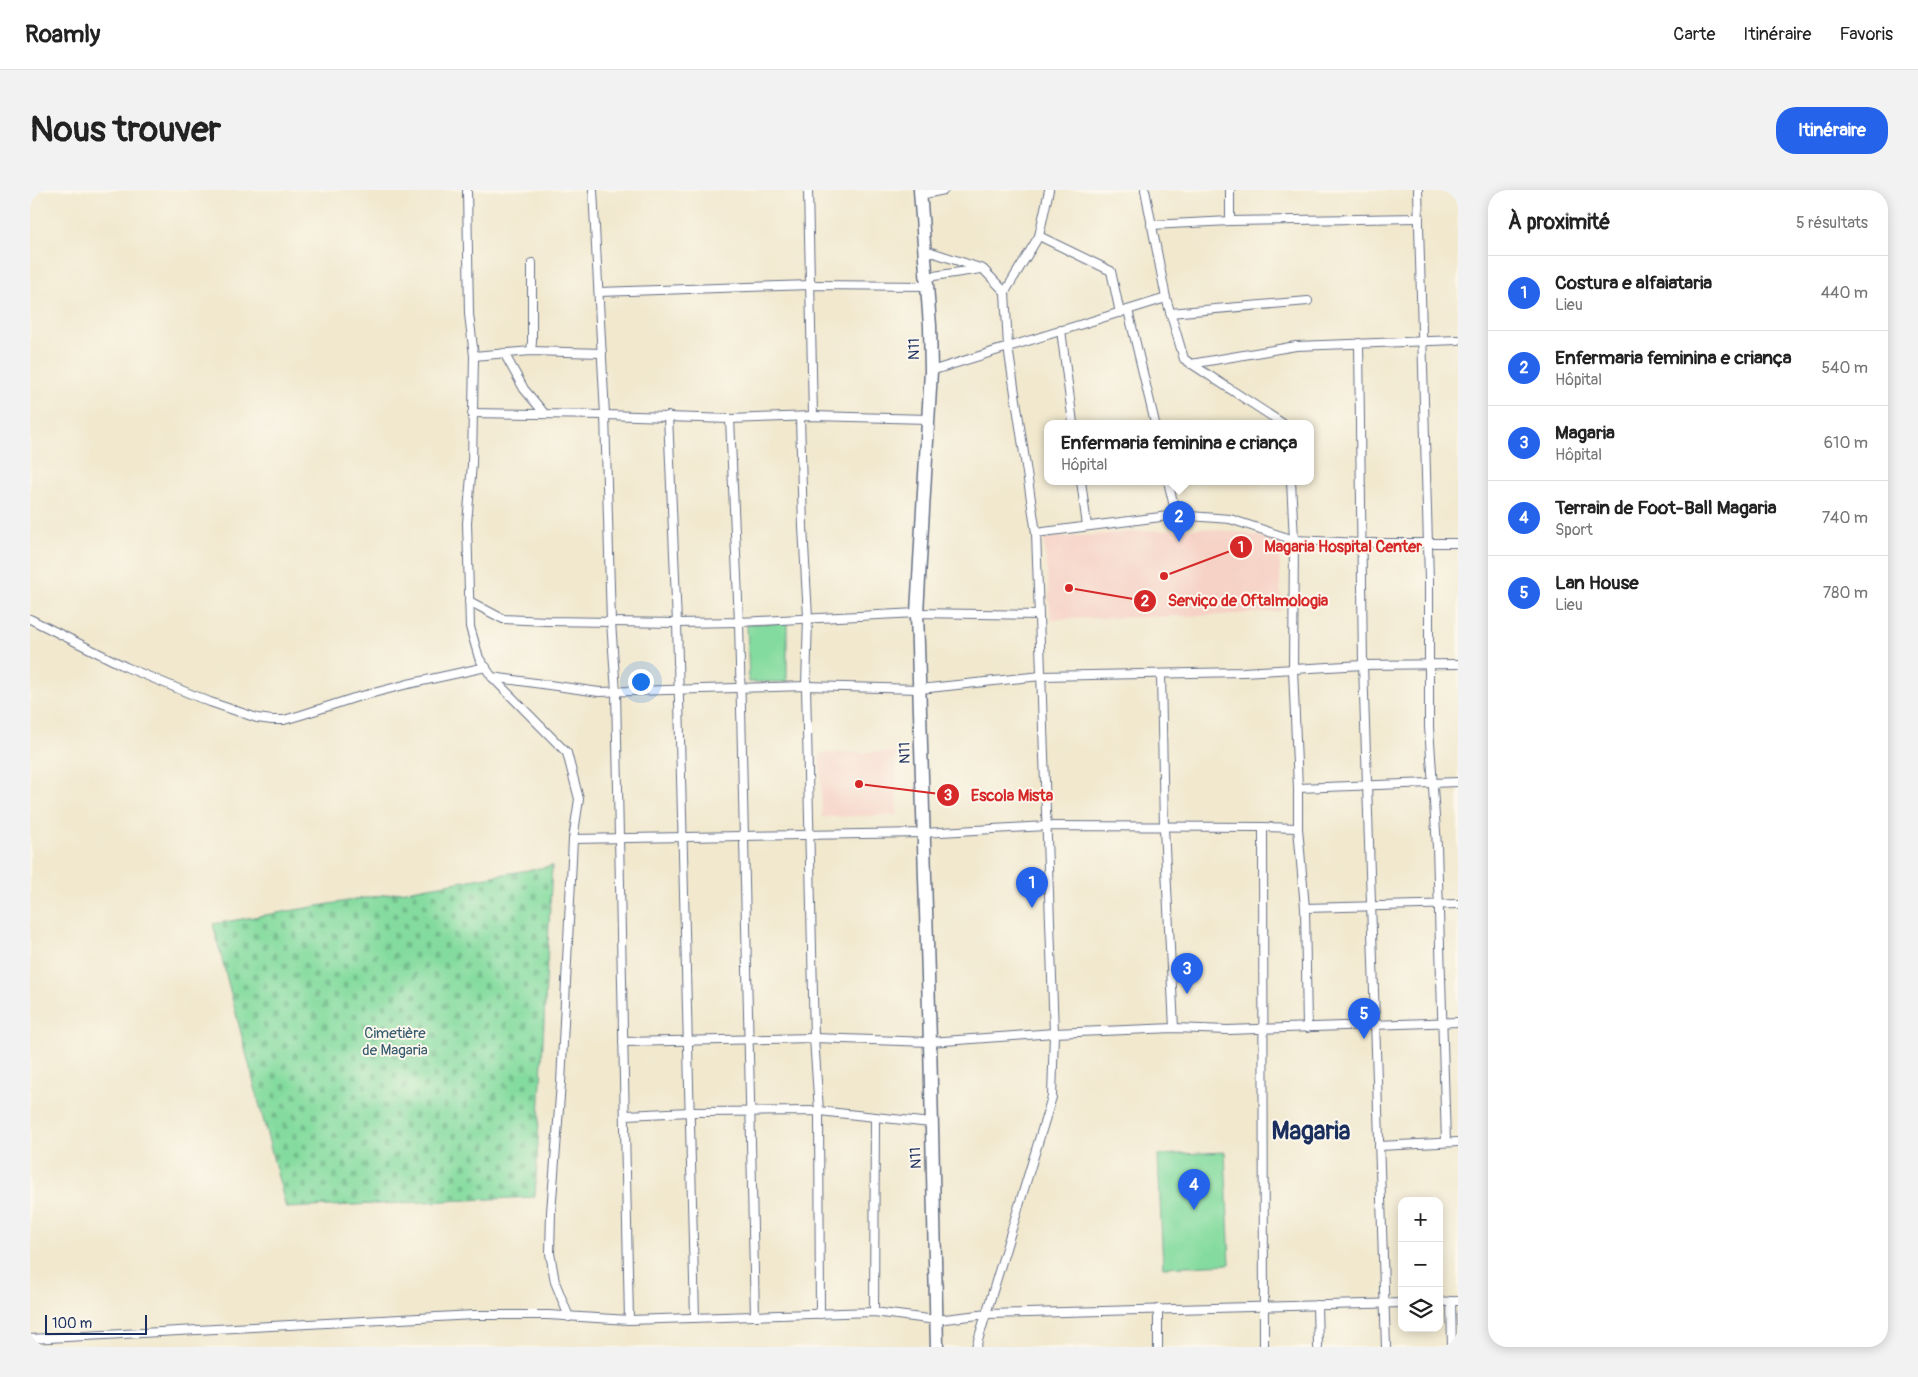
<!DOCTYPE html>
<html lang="fr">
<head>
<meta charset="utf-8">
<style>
	:root { --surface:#fff; --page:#f2f2f2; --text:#222; --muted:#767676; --line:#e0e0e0; --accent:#2563eb }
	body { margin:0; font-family:Pangolin,sans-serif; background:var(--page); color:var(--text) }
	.controls { position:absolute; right:15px; bottom:15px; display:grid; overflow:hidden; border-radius:10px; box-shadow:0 2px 12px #0003 }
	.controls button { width:45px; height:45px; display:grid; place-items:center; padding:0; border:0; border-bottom:1px solid var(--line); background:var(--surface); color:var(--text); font:25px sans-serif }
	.scale { position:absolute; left:15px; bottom:12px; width:102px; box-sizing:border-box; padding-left:5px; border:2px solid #1b2f5e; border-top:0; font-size:14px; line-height:18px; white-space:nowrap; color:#1b2f5e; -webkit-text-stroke:4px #fbf7ec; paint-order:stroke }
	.you { position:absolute; left:610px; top:491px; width:18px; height:18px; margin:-12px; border:4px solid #fff; border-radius:50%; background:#1a73e8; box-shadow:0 0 0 8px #1a73e833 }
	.badge { display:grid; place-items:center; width:32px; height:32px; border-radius:50%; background:var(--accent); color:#fff; font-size:16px; font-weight:700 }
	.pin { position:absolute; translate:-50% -41px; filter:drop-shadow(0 1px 2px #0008) }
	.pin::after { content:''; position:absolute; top:26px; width:18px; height:15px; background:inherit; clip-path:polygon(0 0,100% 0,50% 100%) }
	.popup { position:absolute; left:1014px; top:230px; width:270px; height:65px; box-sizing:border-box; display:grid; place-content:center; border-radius:10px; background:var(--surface); filter:drop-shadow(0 1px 4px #0005); font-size:16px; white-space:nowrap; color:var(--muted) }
	.popup b { font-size:19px; color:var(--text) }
	.popup::after { content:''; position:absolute; left:50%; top:100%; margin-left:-10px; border:10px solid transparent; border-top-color:var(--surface) }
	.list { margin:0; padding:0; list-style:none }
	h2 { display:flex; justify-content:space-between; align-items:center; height:65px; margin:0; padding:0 20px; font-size:21px }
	h2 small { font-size:16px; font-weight:400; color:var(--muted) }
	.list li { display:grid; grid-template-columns:32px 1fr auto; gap:15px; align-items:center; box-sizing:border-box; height:75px; padding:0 20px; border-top:1px solid var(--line) }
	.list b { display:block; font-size:19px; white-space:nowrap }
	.list p { margin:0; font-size:16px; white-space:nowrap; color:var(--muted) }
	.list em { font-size:16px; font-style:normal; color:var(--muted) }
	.icon { flex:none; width:28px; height:28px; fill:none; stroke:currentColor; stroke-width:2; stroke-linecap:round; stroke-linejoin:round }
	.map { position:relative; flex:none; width:1428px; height:1157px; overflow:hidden; border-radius:20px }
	header { display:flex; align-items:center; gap:30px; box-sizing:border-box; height:70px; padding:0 25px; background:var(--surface); border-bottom:1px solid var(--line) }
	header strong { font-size:24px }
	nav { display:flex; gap:28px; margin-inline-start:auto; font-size:18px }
	.intro { display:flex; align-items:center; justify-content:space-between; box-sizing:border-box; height:120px; padding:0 30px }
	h1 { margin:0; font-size:35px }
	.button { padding:12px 22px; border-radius:20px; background:var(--accent); color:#fff; font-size:18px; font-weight:700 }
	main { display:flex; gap:30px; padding:0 30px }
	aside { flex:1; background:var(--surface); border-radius:20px; box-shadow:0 2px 12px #0003 }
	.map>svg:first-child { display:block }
	.built { fill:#f6d1c5 }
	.cemetery { fill:url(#cemetery-stones); stroke:#50857e }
	.pitch { fill:#84db9f; stroke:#50857e }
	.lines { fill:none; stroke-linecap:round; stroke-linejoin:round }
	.street-casing { stroke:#667085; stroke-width:10 }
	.primary-casing { stroke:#667085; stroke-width:15 }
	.street { stroke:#fff; stroke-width:8 }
	.primary { stroke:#fff; stroke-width:12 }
	.labels { text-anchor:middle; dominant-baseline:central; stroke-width:4; stroke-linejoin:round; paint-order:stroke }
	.street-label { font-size:15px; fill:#1b2f5e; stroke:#fbf7ec }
	.park-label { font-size:15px; fill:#355a6e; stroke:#fbf7ec }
	.town-label { font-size:25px; font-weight:bold; fill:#1b2f5e; stroke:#fbf7ec }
	.leader { fill:none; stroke:#d62828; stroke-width:2 }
	.callout-dot { fill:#d62828; stroke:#fbf7ec; stroke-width:2 }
	.mark-label { font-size:15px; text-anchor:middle; font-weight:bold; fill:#fff }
	.callout-label { font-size:16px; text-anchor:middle; font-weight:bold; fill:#d62828; stroke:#fbf7ec; stroke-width:4; stroke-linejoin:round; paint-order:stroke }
</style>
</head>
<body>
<header>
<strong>Roamly</strong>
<nav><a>Carte</a><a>Itinéraire</a><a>Favoris</a></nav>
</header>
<div class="intro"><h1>Nous trouver</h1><a class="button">Itinéraire</a></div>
<main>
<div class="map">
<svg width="1428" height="1157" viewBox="0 0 1428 1157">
	<defs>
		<pattern id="cemetery-stones" width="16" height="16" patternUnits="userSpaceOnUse" patternTransform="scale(1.25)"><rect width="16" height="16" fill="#84db9f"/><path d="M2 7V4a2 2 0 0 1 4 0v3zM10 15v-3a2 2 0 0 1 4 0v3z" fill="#71bc8b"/></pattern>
	</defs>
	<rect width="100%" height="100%" fill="#fbf7ec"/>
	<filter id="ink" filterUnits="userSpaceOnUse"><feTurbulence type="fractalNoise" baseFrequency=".02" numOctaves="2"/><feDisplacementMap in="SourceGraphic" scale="10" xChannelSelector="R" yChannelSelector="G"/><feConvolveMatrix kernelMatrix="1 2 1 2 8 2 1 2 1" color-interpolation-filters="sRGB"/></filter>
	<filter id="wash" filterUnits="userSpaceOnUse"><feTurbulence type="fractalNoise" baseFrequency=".0096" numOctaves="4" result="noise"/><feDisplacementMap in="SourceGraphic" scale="20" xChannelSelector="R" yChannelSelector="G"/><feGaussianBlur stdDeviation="1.12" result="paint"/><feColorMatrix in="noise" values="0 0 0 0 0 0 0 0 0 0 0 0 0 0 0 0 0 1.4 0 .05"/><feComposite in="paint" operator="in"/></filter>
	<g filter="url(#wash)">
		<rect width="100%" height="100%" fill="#f1e8ce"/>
		<g class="built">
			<path d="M 1171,338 L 1211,343 L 1249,351 L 1251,421 L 1191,425 L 1021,429 L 1014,349 L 1099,342 Z"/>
			<path d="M 865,562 L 867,625 L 792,627 L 790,563 Z"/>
		</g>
		<path class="cemetery" d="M 522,676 L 505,1007 L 256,1018 L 183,734 Z"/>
		<g class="pitch">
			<path d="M 757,433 L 757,492 L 719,492 L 717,434 Z"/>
			<path d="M 1195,962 L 1200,1074 L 1133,1077 L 1128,965 Z"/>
		</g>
	</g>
	<g filter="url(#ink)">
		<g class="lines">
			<g class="street-casing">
				<g id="street">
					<path d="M 437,0 L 439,124 L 444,166 L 442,274 L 437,333 L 440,437 L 449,468 L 462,487 L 537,563 L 549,609 L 543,649 L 531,893 L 521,1022 L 520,1063 L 525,1092 L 539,1127"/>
					<path d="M 563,0 L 575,225 L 581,432 L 586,502 L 599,1130"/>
					<path d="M 778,0 L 783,226"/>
					<path d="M 1019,0 L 1009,46 L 1081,81 L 1090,123"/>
					<path d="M 1200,0 L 1200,31"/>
					<path d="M 1388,0 L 1399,390 L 1399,537 L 1407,657 L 1416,952"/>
					<path d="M 890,5 L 914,0"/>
					<path d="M 1121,35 L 1200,31 L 1389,28"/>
					<path d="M 895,60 L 953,79 L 975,102 L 978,157 L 1006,343 L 1024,843 L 1022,907 L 946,1157"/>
					<path d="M 897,87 L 951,79"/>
					<path d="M 569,102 L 781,95 L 898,96"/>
					<path d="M 975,102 L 1009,46"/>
					<path d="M 1136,108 L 1154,169 L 1252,233"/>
					<path d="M 1098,120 L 1125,233"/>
					<path d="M 1140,123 L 1278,111"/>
					<path d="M 1031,140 L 1043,233"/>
					<path d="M 1329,153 L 1333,475 L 1356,1157"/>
					<path d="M 501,161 L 502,152 L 502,73"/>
					<path d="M 474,163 L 494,199 L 515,224"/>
					<path d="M 444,166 L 501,161 L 572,163"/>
					<path d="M 1161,174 L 1266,156 L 1428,150"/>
					<path d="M 901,181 L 1136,108 L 1115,0"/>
					<path d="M 442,223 L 575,225 L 700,229 L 783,226 L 898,229"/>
					<path d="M 638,226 L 647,433 L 665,1128"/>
					<path d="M 770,227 L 773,337 L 778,427 L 776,496 L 784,848 L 789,921 L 790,1124"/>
					<path d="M 700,229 L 709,432 L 725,1126"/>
					<path d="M 1051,291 L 1057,336"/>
					<path d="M 1138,291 L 1146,325"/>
					<path d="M 1006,343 L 1146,325 L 1200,329 L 1264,350 L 1261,291"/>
					<path d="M 439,411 L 473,429 L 517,431 L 647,433 L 709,432 L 887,423 L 1008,425"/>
					<path d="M 0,429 L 96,477 L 180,512 L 227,528 L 242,530 L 254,530 L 271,525 L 324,508 L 378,494 L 456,477"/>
					<path d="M 1131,484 L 1134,638 L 1144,838"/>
					<path d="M 462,487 L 569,502 L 776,496 L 890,499 L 1011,486 L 1213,482 L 1333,475 L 1428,474"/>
					<path d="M 1268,598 L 1428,592"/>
					<path d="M 1233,637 L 1268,638"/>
					<path d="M 543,649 L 893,643 L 1017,636 L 1233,637 L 1234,1157"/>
					<path d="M 1275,718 L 1428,714"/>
					<path d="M 1277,838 L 1275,718 L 1268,638 L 1268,598 L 1263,479 L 1264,350 L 1332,353 L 1428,353"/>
					<path d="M 593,852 L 784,848 L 900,852 L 1024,843 L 1144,838 L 1198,840 L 1428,832"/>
					<path d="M 596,925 L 660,922 L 789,921 L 901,933"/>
					<path d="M 1349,956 L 1428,952"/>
					<path d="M 1421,1111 L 1422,1157"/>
					<path d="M 1409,1112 L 1428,1111"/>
					<path d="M 1287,1115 L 1288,1157"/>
					<path d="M 1128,1119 L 1128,1157"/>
					<path d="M 844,1122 L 845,927"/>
					<path d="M 0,1149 L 444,1125 L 518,1125 L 599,1130 L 844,1122 L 906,1130 L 958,1124 L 1372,1113"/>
				</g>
			</g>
			<g class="primary-casing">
				<path id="primary" d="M 890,0 L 900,136 L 901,181 L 887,423 L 900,852 L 907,1157"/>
			</g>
			<use href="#street" class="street"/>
			<use href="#primary" class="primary"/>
		</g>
	</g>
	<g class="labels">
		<g class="street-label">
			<text transform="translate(884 159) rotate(-90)">N11</text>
			<text transform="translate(875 563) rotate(-91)">N11</text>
			<text transform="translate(886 968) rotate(-92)">N11</text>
		</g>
		<g class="park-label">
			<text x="365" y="843">Cimetière<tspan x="365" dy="17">de Magaria</tspan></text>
		</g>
		<g class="town-label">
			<text x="1281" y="941">Magaria</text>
		</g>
	</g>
	<path class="leader" d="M1134 386L1211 357M1039 398L1115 411M829 594L918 605"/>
	<g class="callout-dot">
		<circle cx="1134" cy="386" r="5"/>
		<circle cx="1039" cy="398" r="5"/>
		<circle cx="829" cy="594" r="5"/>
		<circle cx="1211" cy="357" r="12"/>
		<circle cx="1115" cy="411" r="12"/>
		<circle cx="918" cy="605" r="12"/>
	</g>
	<g class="mark-label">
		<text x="1211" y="362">1</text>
		<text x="1115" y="416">2</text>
		<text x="918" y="610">3</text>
	</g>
	<g class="callout-label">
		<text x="1313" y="362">Magaria Hospital Center</text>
		<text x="1218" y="416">Serviço de Oftalmologia</text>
		<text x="982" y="611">Escola Mista</text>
	</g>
</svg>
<div class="controls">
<button>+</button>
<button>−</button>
<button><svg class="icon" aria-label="layers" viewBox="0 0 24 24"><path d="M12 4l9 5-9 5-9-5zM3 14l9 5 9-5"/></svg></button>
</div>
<div class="scale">100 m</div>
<div class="you"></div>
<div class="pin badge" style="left:1002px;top:718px">1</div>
<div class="pin badge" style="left:1149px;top:352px">2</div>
<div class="popup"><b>Enfermaria feminina e criança</b>Hôpital</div>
<div class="pin badge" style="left:1157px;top:804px">3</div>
<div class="pin badge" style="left:1164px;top:1020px">4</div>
<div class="pin badge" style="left:1334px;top:849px">5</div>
</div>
<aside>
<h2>À proximité<small>5 résultats</small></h2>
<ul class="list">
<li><span class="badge">1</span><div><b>Costura e alfaiataria</b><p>Lieu</p></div><em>440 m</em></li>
<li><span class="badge">2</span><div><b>Enfermaria feminina e criança</b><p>Hôpital</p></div><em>540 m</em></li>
<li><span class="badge">3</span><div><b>Magaria</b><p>Hôpital</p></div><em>610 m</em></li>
<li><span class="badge">4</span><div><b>Terrain de Foot-Ball Magaria</b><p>Sport</p></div><em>740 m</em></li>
<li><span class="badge">5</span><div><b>Lan House</b><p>Lieu</p></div><em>780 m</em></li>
</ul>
</aside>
</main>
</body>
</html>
